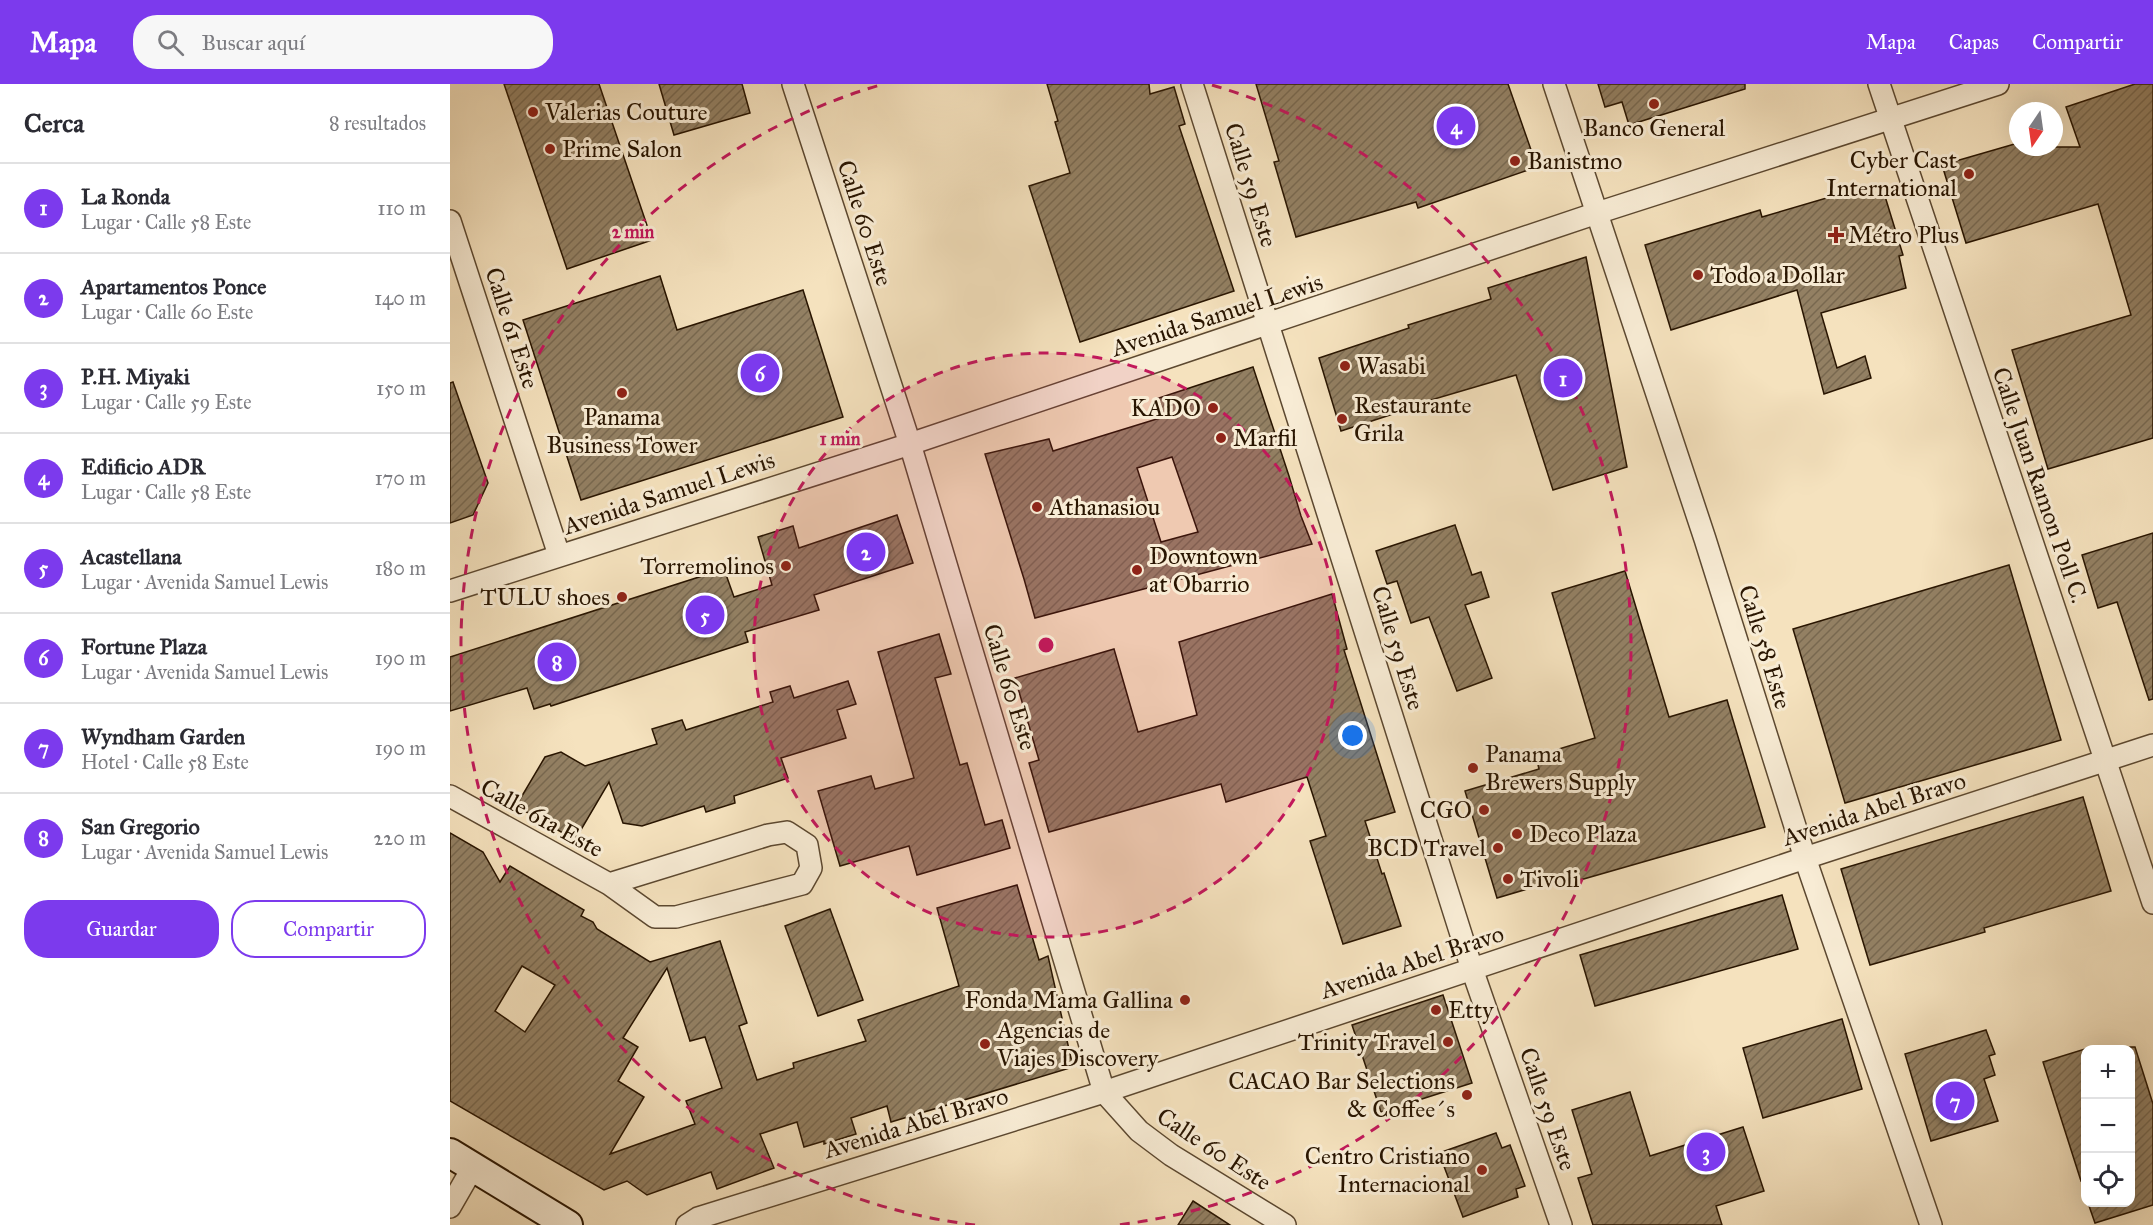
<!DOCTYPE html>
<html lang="es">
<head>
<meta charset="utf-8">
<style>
	:root { --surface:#fff; --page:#f7f7f7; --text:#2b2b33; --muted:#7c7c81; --line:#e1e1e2; --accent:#7c3aed }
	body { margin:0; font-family:"IM FELL Great Primer",serif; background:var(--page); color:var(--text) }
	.controls { position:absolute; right:18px; bottom:18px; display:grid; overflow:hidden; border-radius:12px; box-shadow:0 6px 24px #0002 }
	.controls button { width:54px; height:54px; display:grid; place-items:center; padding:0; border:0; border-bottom:2px solid var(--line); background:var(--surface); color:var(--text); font:30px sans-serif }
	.compass { position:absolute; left:1559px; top:18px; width:54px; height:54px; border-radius:50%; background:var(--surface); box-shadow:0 6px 24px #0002; rotate:193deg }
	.you { position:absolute; left:903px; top:652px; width:21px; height:21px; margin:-15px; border:4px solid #fff; border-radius:50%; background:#1a73e8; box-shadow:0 0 0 9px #1a73e833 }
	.badge { display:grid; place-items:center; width:39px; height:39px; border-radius:50%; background:var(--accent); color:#fff; font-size:20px; font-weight:700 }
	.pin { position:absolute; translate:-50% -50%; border:3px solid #fff; box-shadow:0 2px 6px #0006 }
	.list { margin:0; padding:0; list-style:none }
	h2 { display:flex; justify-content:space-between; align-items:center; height:78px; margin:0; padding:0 24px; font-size:26px }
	h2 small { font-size:20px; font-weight:400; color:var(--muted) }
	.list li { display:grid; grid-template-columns:39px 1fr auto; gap:18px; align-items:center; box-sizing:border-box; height:90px; padding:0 24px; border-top:2px solid var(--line) }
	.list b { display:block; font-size:22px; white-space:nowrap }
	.list p { margin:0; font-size:20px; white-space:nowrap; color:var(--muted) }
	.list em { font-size:20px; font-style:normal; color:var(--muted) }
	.actions { display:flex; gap:12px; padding:18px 24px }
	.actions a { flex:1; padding:14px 0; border:2px solid var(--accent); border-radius:24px; text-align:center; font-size:21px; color:var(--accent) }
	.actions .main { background:var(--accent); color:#fff }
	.icon { flex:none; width:33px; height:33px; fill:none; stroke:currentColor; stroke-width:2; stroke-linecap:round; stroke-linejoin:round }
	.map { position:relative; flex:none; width:1703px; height:1141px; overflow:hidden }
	header { display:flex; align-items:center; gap:36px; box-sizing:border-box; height:84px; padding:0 30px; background:var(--accent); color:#fff }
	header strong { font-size:28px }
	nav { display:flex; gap:33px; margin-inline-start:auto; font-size:21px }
	.search { width:420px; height:54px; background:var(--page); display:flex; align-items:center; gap:15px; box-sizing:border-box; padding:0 21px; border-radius:24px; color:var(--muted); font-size:22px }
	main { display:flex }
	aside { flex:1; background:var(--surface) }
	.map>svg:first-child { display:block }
	.building { fill:url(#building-hatch); stroke:#291501; stroke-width:1.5; fill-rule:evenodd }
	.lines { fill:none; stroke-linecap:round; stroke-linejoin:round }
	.street-casing { stroke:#5c4830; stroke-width:24 }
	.secondary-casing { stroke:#291501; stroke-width:32 }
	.street { stroke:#f8ecd5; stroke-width:21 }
	.secondary { stroke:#f8ecd5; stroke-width:28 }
	.ring { fill:none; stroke:#c2185b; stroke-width:3; stroke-dasharray:10 8 }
	.poi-dot { fill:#8f2418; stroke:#f8ecd5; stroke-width:2 }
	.labels { text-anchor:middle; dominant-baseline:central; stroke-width:6; stroke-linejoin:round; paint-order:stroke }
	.poi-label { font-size:24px; fill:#291501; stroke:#f8ecd5; text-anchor:start }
	.street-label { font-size:24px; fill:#291501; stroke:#f8ecd5 }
	.centre { fill:#c2185b; stroke:#f8ecd5; stroke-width:3 }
	.ring-label { font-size:18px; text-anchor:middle; font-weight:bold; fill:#c2185b; stroke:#f8ecd5; stroke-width:6; stroke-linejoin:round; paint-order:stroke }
</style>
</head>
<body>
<header>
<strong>Mapa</strong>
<div class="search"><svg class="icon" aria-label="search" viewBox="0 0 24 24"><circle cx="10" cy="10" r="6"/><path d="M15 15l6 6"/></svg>Buscar aquí</div>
<nav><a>Mapa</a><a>Capas</a><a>Compartir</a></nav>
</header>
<main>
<aside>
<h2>Cerca<small>8 resultados</small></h2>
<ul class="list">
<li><span class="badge">1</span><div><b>La Ronda</b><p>Lugar · Calle 58 Este</p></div><em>110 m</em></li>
<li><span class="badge">2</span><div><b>Apartamentos Ponce</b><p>Lugar · Calle 60 Este</p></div><em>140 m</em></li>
<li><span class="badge">3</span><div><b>P.H. Miyaki</b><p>Lugar · Calle 59 Este</p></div><em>150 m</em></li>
<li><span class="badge">4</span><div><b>Edificio ADR</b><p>Lugar · Calle 58 Este</p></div><em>170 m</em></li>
<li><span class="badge">5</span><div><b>Acastellana</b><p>Lugar · Avenida Samuel Lewis</p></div><em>180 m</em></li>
<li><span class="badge">6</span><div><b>Fortune Plaza</b><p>Lugar · Avenida Samuel Lewis</p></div><em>190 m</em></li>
<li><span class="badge">7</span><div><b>Wyndham Garden</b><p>Hotel · Calle 58 Este</p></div><em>190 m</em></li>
<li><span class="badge">8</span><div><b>San Gregorio</b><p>Lugar · Avenida Samuel Lewis</p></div><em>220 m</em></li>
</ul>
<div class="actions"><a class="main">Guardar</a><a>Compartir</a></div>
</aside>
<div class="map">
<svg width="1703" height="1141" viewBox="0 0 1703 1141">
	<defs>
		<pattern id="building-hatch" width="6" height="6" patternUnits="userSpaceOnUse" patternTransform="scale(1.5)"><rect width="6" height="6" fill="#938063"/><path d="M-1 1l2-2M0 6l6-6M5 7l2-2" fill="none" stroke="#78684f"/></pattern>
	</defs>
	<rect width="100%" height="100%" fill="#f5e2be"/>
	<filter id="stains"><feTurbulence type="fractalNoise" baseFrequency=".00333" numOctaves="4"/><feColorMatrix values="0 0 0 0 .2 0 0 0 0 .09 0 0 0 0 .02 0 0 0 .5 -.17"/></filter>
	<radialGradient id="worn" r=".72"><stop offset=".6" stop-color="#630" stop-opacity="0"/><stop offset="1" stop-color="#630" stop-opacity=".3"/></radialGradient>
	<g class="building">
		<path d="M 54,0 L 149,0 L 202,156 L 117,185 Z"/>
		<path d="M 209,0 L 292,0 L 300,29 L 224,51 Z"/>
		<path d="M 597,0 L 699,0 L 700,10 L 724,3 L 735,40 L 729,42 L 784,207 L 630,258 L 579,102 L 620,89 L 605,38 L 608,37 Z"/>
		<path d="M 806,0 L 1058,0 L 1087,83 L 968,124 L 966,118 L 846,153 L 824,78 L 829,77 Z"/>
		<path d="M 1148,0 L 1295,0 L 1295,5 L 1179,41 L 1172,18 L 1155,23 Z"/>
		<path d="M 1685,0 L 1703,0 L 1703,354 L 1598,385 L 1562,266 L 1681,231 L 1648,120 L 1516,159 L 1492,81 L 1568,59 L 1568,63 L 1630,63 L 1616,23 Z"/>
		<path d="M 1421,101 L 1425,112 L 1434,109 L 1453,171 L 1449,172 L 1456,204 L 1371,229 L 1387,284 L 1415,272 L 1421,294 L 1374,310 L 1347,206 L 1221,246 L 1195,161 L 1310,126 L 1312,133 Z"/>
		<path d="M 1136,173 L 1177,383 L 1103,406 L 1066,291 L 974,318 L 974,320 L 891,347 L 869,274 L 959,244 L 958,241 L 1041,215 L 1038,204 Z"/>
		<path d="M 210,192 L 227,246 L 353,206 L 393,333 L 131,416 L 73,236 Z"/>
		<path d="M 803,283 L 839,392 L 851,432 L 862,460 L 585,534 L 574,495 L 535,370 L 599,355 L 603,367 L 710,334 L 703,316 ZM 722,373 L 748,448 L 711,458 L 687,384 Z"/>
		<path d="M 3,298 L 38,399 L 23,431 L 0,439 L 0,299 Z"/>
		<path d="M 447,431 L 463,479 L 364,511 L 369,526 L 295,548 L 298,558 L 101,622 L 100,620 L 84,625 L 77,604 L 0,627 L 0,573 L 274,485 L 284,513 L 322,501 L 308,453 L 343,442 L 349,464 Z"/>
		<path d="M 1005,441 L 1022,491 L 1031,488 L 1039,513 L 1015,521 L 1042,594 L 1007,607 L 979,533 L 961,539 L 947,497 L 937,500 L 926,467 Z"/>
		<path d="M 1703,449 L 1703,615 L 1699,616 L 1667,518 L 1648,524 L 1632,471 Z"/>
		<path d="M 1559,481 L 1611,656 L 1395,719 L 1343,545 Z"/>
		<path d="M 1175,487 L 1219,633 L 1277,616 L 1315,743 L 1123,798 L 1121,792 L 1047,814 L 1015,707 L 1089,685 L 1086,672 L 1145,654 L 1102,509 Z"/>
		<path d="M 882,510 L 897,565 L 894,566 L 945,728 L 915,737 L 932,790 L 934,789 L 951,842 L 893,860 L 860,757 L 876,752 L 857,693 L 776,718 L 771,700 L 599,748 L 579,679 L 589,676 L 565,594 L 664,565 L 688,648 L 747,631 L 729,558 Z"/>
		<path d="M 489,550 L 501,590 L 485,594 L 510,681 L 517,679 L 535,741 L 552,736 L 560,764 L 467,791 L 459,762 L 390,782 L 368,707 L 421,692 L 425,705 L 464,694 L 428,568 Z"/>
		<path d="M 398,597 L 406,620 L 387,626 L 396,654 L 331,674 L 338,694 L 284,712 L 285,719 L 256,728 L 254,722 L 192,742 L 173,739 L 159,698 L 125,756 L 66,722 L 95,673 L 111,668 L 135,682 L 207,660 L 202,645 L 232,636 L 236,646 L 323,618 L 320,608 L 340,602 L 344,614 Z"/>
		<path d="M 1633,713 L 1661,807 L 1534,844 L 1535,848 L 1420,881 L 1391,785 Z"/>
		<path d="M 0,749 L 33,768 L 50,798 L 60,782 L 134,826 L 131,832 L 143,838 L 147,845 L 200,878 L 270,857 L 297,939 L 289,942 L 307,996 L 344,984 L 343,979 L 416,957 L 408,936 L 509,902 L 487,824 L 567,801 L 589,876 L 598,872 L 623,983 L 441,1038 L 437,1022 L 401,1034 L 406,1050 L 374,1060 L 374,1057 L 354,1063 L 347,1038 L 310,1050 L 324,1084 L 267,1105 L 261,1088 L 197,1111 L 177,1097 L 154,1106 L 0,1017 ZM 72,882 L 105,901 L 75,948 L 45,927 ZM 217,884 L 240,957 L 255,953 L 272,1004 L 236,1017 L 245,1040 L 160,1070 L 194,1013 L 168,997 L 188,963 L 173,954 Z"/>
		<path d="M 1332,811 L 1348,865 L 1145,922 L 1130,871 Z"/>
		<path d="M 380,825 L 413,916 L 368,932 L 335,842 Z"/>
		<path d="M 993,911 L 1022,999 L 931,1028 L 902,941 Z"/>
		<path d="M 1392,935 L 1412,1005 L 1313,1034 L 1293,964 Z"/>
		<path d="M 1536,946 L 1545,970 L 1539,972 L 1545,991 L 1534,995 L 1548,1037 L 1481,1057 L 1455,970 Z"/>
		<path d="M 1680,963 L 1685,963 L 1703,1020 L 1703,1121 L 1645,1139 L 1638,1119 L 1680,1119 Z"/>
		<path d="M 1635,965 L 1635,1096 L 1631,1097 L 1593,978 Z"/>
		<path d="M 1180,1008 L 1200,1072 L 1293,1043 L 1314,1107 L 1266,1122 L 1272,1141 L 1143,1141 L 1128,1094 L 1142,1090 L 1122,1026 Z"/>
		<path d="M 1046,1049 L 1052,1064 L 1060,1061 L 1075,1102 L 1066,1105 L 1068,1113 L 1013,1133 L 989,1069 Z"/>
		<path d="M 743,1117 L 780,1141 L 728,1141 Z"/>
	</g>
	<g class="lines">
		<g class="street-casing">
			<g id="street">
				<path d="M 343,0 L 460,360 L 654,1008 L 689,1047 L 721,1071 L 835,1141"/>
				<path d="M 742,0 L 1022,885 L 1111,1141"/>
				<path d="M 1104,0 L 1255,455 L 1355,774 L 1481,1141"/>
				<path d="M 1429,0 L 1703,819"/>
				<path d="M 0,137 L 109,471"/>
				<path d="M 0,507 L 460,360 L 1147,129 L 1548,0"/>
				<path d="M 0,712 L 159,800 L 205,833 L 226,833 L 352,800 L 361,784 L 357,761 L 337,748 L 318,751 L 159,800"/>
				<path d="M 0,1123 L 23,1083"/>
				<path d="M 237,1141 L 248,1134 L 654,1008 L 1355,774 L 1703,661"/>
			</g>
		</g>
		<g class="secondary-casing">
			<path id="secondary" d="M 0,1069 L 118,1141"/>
		</g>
		<use href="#street" class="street"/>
		<use href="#secondary" class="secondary"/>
	</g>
	<circle cx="596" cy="561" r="292" fill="#c2185b" fill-opacity=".12"/>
	<g class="ring">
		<circle cx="596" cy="561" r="292"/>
		<path d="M525 1141A584 584 0 0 1 430 1M762 1A584 584 0 0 1 667 1141"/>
	</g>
	<g class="poi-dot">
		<circle cx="1204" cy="20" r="6"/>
		<circle cx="83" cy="28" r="6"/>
		<circle cx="100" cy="65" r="6"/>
		<circle cx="1065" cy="77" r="6"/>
		<circle cx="1519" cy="90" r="6"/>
		<path d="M1383 142h6v6h6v6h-6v6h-6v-6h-6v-6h6z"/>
		<circle cx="1248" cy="191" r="6"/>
		<circle cx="895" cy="282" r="6"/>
		<circle cx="172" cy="309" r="6"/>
		<circle cx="763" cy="324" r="6"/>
		<circle cx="892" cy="335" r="6"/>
		<circle cx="771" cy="354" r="6"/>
		<circle cx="587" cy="423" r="6"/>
		<circle cx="336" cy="482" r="6"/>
		<circle cx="687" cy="486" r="6"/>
		<circle cx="172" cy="513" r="6"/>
		<circle cx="1023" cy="684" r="6"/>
		<circle cx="1034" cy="726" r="6"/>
		<circle cx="1067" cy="750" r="6"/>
		<circle cx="1048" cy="764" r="6"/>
		<circle cx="1058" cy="795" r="6"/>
		<circle cx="735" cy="916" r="6"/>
		<circle cx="986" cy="926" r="6"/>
		<circle cx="998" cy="958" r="6"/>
		<circle cx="535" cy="960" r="6"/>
		<circle cx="1017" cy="1011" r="6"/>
		<circle cx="1032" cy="1086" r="6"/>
	</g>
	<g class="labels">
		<g class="poi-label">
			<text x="95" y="28">Valerias Couture</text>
			<text x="1204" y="44" text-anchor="middle">Banco General</text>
			<text x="112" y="65">Prime Salon</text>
			<text x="1507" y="76" text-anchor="end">Cyber Cast<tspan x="1507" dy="28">International</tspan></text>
			<text x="1077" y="77">Banistmo</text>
			<text x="1398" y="151">Métro Plus</text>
			<text x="1260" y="191">Todo a Dollar</text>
			<text x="907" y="282">Wasabi</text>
			<text x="904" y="321">Restaurante<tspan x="904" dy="28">Grila</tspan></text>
			<text x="751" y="324" text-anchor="end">KADO</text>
			<text x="172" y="333" text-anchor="middle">Panama<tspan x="172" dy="28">Business Tower</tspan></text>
			<text x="783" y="354">Marfil</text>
			<text x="599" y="423">Athanasiou</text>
			<text x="699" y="472">Downtown<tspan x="699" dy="28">at Obarrio</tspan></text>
			<text x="324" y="482" text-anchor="end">Torremolinos</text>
			<text x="160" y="513" text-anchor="end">TULU shoes</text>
			<text x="1035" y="670">Panama<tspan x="1035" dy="28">Brewers Supply</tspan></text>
			<text x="1022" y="726" text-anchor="end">CGO</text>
			<text x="1079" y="750">Deco Plaza</text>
			<text x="1036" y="764" text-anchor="end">BCD Travel</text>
			<text x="1070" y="795">Tivoli</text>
			<text x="723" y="916" text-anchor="end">Fonda Mama Gallina</text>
			<text x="998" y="926">Etty</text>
			<text x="547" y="946">Agencias de<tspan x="547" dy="28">Viajes Discovery</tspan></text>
			<text x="986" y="958" text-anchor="end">Trinity Travel</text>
			<text x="1005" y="997" text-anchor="end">CACAO Bar Selections<tspan x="1005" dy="28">&amp; Coffee´s</tspan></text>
			<text x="1020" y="1072" text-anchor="end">Centro Cristiano<tspan x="1020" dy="28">Internacional</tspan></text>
		</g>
		<g class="street-label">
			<text transform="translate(801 101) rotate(73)">Calle 59 Este</text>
			<text transform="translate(415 139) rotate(72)">Calle 60 Este</text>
			<text transform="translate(767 231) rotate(-18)">Avenida Samuel Lewis</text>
			<text transform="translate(62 244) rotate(72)">Calle 61 Este</text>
			<text transform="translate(1590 401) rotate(71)">Calle Juan Ramon Poll C.</text>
			<text transform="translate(219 409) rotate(-18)">Avenida Samuel Lewis</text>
			<text transform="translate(1315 563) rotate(73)">Calle 58 Este</text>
			<text transform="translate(948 564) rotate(73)">Calle 59 Este</text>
			<text transform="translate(560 603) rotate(73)">Calle 60 Este</text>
			<text transform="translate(1424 725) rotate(-18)">Avenida Abel Bravo</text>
			<text transform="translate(92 734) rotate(29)">Calle 61a Este</text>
			<text transform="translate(962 878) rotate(-18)">Avenida Abel Bravo</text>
			<text transform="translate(1098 1025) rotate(71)">Calle 59 Este</text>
			<text transform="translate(466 1039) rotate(-17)">Avenida Abel Bravo</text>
			<text transform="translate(764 1065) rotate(33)">Calle 60 Este</text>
		</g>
	</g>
	<circle cx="596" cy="561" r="9" class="centre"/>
	<g class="ring-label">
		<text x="183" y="154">2 min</text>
		<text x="390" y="361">1 min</text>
	</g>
	<rect width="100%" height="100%" filter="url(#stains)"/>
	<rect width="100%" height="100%" fill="url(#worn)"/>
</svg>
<div class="controls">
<button>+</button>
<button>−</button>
<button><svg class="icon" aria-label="locate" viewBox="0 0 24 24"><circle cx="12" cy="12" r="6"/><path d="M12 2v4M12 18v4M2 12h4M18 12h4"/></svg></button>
</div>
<svg class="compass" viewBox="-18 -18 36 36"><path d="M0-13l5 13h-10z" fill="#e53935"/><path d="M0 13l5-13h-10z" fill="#7c7c81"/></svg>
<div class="you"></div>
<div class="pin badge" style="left:1113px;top:294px">1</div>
<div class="pin badge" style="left:416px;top:468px">2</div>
<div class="pin badge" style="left:1256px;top:1068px">3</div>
<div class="pin badge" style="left:1006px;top:42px">4</div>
<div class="pin badge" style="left:255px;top:531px">5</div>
<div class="pin badge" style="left:310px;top:289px">6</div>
<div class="pin badge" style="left:1505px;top:1017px">7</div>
<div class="pin badge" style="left:107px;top:578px">8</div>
</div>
</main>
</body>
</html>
